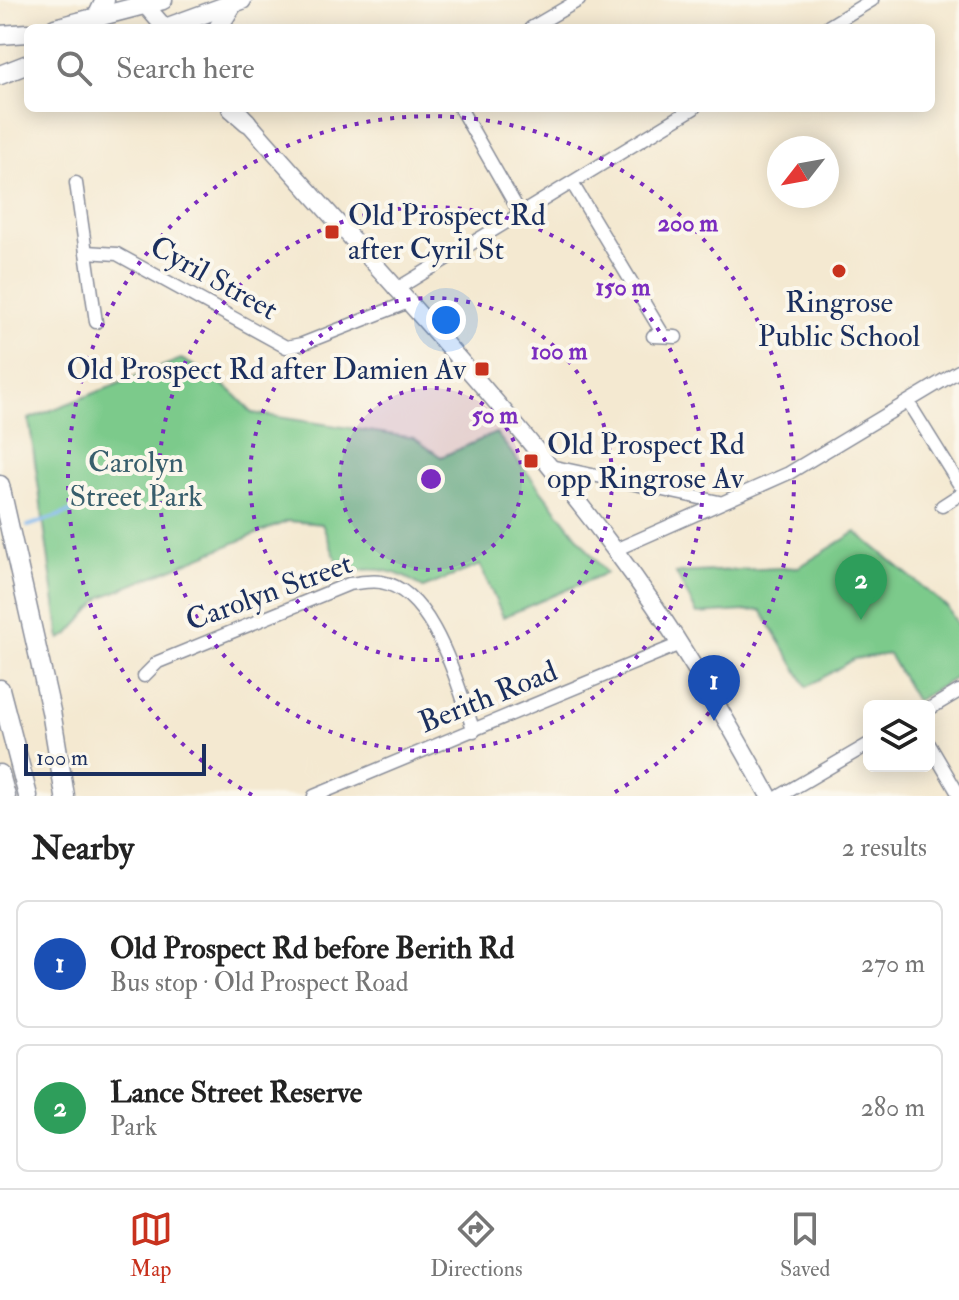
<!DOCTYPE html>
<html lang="en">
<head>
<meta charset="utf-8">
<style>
	:root { --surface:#fff; --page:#f2f2f2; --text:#222; --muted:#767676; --line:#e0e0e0; --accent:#c8321e }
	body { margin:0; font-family:"IM FELL Double Pica",serif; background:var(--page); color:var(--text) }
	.controls { position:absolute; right:24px; bottom:24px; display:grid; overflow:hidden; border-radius:12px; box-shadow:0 4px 20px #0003 }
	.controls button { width:72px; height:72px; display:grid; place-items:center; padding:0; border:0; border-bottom:2px solid var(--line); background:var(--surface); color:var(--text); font:40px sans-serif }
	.compass { position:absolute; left:767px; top:136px; width:72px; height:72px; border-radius:50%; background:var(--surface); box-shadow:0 4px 20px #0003; rotate:239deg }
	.scale { position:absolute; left:24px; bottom:20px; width:182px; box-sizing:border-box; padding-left:8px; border:4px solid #1b2f5e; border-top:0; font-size:22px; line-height:28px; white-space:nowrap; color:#1b2f5e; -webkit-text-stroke:6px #fbf7ec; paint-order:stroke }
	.you { position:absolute; left:446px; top:320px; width:28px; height:28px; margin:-20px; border:6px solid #fff; border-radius:50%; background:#1a73e8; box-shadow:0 0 0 12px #1a73e833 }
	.badge { display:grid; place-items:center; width:52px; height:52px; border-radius:50%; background:var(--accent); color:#fff; font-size:26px; font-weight:700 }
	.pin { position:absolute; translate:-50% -66px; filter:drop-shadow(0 2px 4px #0008) }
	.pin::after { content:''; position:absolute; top:42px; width:28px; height:24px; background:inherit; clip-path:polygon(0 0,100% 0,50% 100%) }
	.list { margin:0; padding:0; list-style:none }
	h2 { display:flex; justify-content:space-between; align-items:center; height:104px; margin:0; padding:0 32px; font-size:34px }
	h2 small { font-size:26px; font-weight:400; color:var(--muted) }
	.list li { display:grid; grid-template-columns:52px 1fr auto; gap:24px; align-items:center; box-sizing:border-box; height:128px; margin:0 16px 16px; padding:0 16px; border:2px solid var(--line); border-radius:12px }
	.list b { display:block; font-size:30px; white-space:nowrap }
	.list p { margin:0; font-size:26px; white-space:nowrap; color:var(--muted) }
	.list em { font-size:26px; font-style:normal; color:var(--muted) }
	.icon { flex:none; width:44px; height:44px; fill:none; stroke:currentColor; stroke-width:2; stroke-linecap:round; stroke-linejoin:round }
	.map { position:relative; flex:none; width:959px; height:796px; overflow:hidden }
	.search { position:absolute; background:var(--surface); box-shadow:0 4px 20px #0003; left:24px; right:24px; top:24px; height:88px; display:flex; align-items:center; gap:20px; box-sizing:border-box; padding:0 28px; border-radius:12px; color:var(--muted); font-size:30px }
	.sheet { height:392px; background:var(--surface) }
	nav { display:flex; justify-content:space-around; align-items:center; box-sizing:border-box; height:112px; border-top:2px solid var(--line); background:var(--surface); font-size:22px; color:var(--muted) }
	nav a { display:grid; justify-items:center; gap:4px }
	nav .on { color:var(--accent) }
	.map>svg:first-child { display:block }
	.green { fill:#7bca8b; stroke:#4b7c74; stroke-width:2 }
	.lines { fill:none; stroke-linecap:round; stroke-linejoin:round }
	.stream { stroke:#7cb6ed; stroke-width:4 }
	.minor-casing { stroke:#888c98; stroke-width:15 }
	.major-casing { stroke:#888c98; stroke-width:19 }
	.highway-casing { stroke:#888c98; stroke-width:21 }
	.minor { stroke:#fff; stroke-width:12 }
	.major { stroke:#fff; stroke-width:16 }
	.highway { stroke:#fff; stroke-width:18 }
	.ring { fill:none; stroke:#7b2cbf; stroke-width:4; stroke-dasharray:4 8 }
	.poi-dot { fill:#c8321e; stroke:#fbf7ec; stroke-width:3 }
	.labels { text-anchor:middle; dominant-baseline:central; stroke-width:8; stroke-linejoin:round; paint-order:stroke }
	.poi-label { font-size:30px; fill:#1b2f5e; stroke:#fbf7ec; text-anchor:start }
	.street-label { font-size:30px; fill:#1b2f5e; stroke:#fbf7ec }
	.park-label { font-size:30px; fill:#385e6c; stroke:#fbf7ec }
	.centre { fill:#7b2cbf; stroke:#fbf7ec; stroke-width:4 }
	.ring-label { font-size:24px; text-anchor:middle; font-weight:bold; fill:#7b2cbf; stroke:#fbf7ec; stroke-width:8; stroke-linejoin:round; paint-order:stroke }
</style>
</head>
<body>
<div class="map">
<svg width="959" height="796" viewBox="0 0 959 796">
	<rect width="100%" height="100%" fill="#fbf7ec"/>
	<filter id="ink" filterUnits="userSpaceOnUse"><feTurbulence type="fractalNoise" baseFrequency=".0125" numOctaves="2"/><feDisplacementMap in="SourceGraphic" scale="16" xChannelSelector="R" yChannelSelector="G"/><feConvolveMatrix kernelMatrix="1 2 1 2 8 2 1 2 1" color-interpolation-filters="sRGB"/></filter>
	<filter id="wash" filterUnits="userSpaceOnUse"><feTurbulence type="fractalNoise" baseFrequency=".006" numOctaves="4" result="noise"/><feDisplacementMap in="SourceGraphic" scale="32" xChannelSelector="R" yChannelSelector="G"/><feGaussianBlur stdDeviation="1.8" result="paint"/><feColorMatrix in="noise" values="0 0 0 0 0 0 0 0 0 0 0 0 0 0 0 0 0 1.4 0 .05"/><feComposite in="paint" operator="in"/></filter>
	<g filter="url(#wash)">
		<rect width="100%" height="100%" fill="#f4e9d1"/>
		<g class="green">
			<path d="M 181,359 C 210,374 231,387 252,413 L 414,438 L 441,457 L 496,433 L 606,573 L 503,617 L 480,565 L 423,588 C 397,569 372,565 342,574 L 322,524 L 288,521 L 102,597 L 68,635 L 60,639 L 29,419 Z"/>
			<path d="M 856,532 L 947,607 L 959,627 L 959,676 L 916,701 L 889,654 L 854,659 L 807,687 L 761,610 L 697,614 L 676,573 L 799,567 Z"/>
		</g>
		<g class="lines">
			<path class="stream" d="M 28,526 L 97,503"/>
		</g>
	</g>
	<g filter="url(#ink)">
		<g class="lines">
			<g class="minor-casing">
				<g id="minor">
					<path d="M 531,28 L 579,0"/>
					<path d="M 826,28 L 872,0"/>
					<path d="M 460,108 L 520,213"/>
					<path d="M 76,183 L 96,322"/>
					<path d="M 572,183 L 664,336"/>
					<path d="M 86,252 L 117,254 L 286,347 L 302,344 L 406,303"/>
					<path d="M 395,290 L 694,108"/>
					<path d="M 653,336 L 676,337"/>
					<path d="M 908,402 L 959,484"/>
					<path d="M 550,466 L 719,502"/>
					<path d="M 942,506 L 959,495"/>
					<path d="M 615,550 L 789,473 L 959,371"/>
					<path d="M 144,676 L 158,662 L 349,584 C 359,583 371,580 381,582 C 435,591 457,686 474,731"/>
					<path d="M 929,709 L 959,691"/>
					<path d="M 929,744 L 959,795"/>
					<path d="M 314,796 L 680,644"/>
					<path d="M 780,796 L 869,744"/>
				</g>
			</g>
			<g class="major-casing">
				<g id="major">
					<path d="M 146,6 L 165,28"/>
					<path d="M 239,112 C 365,256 500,396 614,549 C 673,627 722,711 769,796"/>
				</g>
			</g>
			<g class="highway-casing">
				<g id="highway">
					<path d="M 96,19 L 105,0"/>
					<path d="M 55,28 L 163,0"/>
					<path d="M 165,28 L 242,0"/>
					<path d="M 218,28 L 233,4"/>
					<path d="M 0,35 L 28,33"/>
					<path d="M 0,75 L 28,64"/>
					<path d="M 231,108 L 247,122"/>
					<path d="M 0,485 L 51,711 L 65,796"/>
					<path d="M 0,689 L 28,796"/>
					<path d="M 0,774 L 6,796"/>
				</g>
			</g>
			<use href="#minor" class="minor"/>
			<use href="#major" class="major"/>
			<use href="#highway" class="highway"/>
		</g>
	</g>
	<circle cx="431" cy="479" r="91" fill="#7b2cbf" fill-opacity=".12"/>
	<g class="ring">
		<circle cx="431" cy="479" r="91"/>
		<circle cx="431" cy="479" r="181"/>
		<circle cx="431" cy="479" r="272"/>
		<path d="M252 795A363 363 0 1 1 610 795"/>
	</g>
	<g class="poi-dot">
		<rect x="324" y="224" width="16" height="16" rx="4"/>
		<circle cx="839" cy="271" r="8"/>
		<rect x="474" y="361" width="16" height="16" rx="4"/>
		<rect x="523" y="453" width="16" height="16" rx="4"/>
	</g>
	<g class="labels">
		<g class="poi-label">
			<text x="348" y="215">Old Prospect Rd<tspan x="348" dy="34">after Cyril St</tspan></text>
			<text x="839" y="302" text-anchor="middle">Ringrose<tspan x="839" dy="34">Public School</tspan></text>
			<text x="466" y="369" text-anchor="end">Old Prospect Rd after Damien Av</text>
			<text x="547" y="444">Old Prospect Rd<tspan x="547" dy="34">opp Ringrose Av</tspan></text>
		</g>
		<g class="street-label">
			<text transform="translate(214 278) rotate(29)">Cyril Street</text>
			<text transform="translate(269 592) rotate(-20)">Carolyn Street</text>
			<text transform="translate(488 697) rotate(-22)">Berith Road</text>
		</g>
		<g class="park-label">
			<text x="136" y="462">Carolyn<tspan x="136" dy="34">Street Park</tspan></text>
		</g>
	</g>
	<circle cx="431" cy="479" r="12" class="centre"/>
	<g class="ring-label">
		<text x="688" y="231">200 m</text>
		<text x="623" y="295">150 m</text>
		<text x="559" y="359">100 m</text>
		<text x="495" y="423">50 m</text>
	</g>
</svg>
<div class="controls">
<button><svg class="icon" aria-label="layers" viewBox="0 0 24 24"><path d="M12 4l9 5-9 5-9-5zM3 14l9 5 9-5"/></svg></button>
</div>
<svg class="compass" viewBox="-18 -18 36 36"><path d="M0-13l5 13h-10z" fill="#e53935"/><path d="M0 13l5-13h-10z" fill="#767676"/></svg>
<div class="scale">100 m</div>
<div class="you"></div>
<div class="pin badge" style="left:714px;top:721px;background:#1a4fb4">1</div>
<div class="pin badge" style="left:861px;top:620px;background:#2e9e5b">2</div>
<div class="search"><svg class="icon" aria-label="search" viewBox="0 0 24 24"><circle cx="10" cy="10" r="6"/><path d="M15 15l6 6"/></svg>Search here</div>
</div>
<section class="sheet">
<h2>Nearby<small>2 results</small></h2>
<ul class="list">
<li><span class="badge" style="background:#1a4fb4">1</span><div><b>Old Prospect Rd before Berith Rd</b><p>Bus stop · Old Prospect Road</p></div><em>270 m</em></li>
<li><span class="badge" style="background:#2e9e5b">2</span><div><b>Lance Street Reserve</b><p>Park</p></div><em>280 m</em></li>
</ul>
</section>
<nav>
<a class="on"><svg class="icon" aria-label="map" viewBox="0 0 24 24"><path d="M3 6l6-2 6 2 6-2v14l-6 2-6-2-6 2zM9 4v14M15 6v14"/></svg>Map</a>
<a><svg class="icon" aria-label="directions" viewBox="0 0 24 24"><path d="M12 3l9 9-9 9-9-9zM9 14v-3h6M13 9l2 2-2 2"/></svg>Directions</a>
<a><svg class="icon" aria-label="saved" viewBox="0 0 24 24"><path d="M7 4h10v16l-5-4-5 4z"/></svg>Saved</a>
</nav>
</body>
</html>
